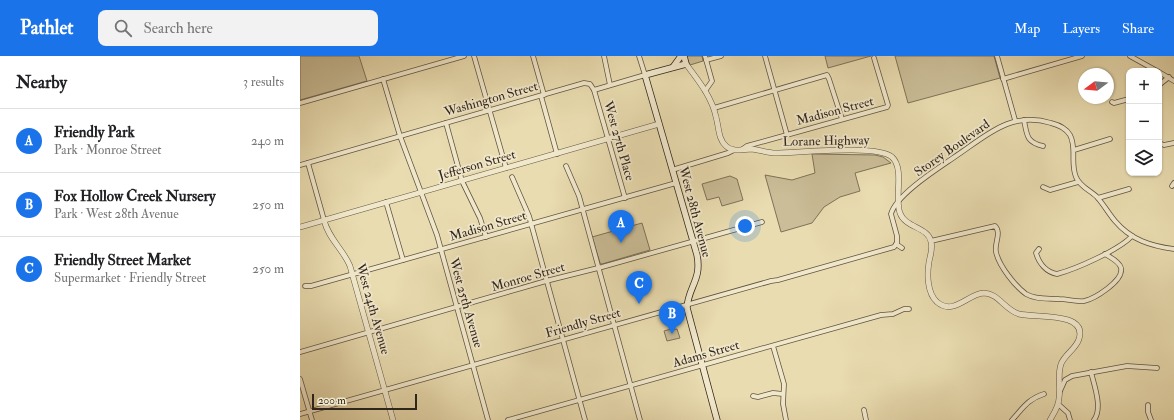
<!DOCTYPE html>
<html lang="en">
<head>
<meta charset="utf-8">
<style>
	:root { --surface:#fff; --page:#f2f2f2; --text:#202124; --muted:#757577; --line:#e0e0e0; --accent:#1a73e8 }
	body { margin:0; font-family:"IM FELL Double Pica",serif; background:var(--page); color:var(--text) }
	.controls { position:absolute; right:12px; top:12px; display:grid; overflow:hidden; border-radius:8px; box-shadow:0 1px 3px #0004 }
	.controls button { width:36px; height:36px; display:grid; place-items:center; padding:0; border:0; border-bottom:1px solid var(--line); background:var(--surface); color:var(--text); font:20px sans-serif }
	.compass { position:absolute; left:778px; top:12px; width:36px; height:36px; border-radius:50%; background:var(--surface); box-shadow:0 1px 3px #0004; rotate:254deg }
	.scale { position:absolute; left:12px; bottom:10px; width:105px; box-sizing:border-box; padding-left:4px; border:2px solid #31261b; border-top:0; font-size:11px; line-height:14px; white-space:nowrap; color:#31261b; -webkit-text-stroke:3px #f1e8cc; paint-order:stroke }
	.you { position:absolute; left:445px; top:170px; width:14px; height:14px; margin:-10px; border:3px solid #fff; border-radius:50%; background:#1a73e8; box-shadow:0 0 0 6px #1a73e833 }
	.badge { display:grid; place-items:center; width:26px; height:26px; border-radius:50%; background:var(--accent); color:#fff; font-size:13px; font-weight:700 }
	.pin { position:absolute; translate:-50% -33px; filter:drop-shadow(0 1px 2px #0008) }
	.pin::after { content:''; position:absolute; top:21px; width:14px; height:12px; background:inherit; clip-path:polygon(0 0,100% 0,50% 100%) }
	.list { margin:0; padding:0; list-style:none }
	h2 { display:flex; justify-content:space-between; align-items:center; height:52px; margin:0; padding:0 16px; font-size:17px }
	h2 small { font-size:13px; font-weight:400; color:var(--muted) }
	.list li { display:grid; grid-template-columns:26px 1fr auto; gap:12px; align-items:center; box-sizing:border-box; height:64px; padding:0 16px; border-top:1px solid var(--line) }
	.list b { display:block; font-size:15px; white-space:nowrap }
	.list p { margin:0; font-size:13px; white-space:nowrap; color:var(--muted) }
	.list em { font-size:13px; font-style:normal; color:var(--muted) }
	.icon { flex:none; width:22px; height:22px; fill:none; stroke:currentColor; stroke-width:2; stroke-linecap:round; stroke-linejoin:round }
	.map { position:relative; flex:none; width:874px; height:364px; overflow:hidden }
	header { display:flex; align-items:center; gap:24px; box-sizing:border-box; height:56px; padding:0 20px; background:var(--accent); color:#fff }
	header strong { font-size:19px }
	nav { display:flex; gap:22px; margin-inline-start:auto; font-size:14px }
	.search { width:280px; height:36px; background:var(--page); display:flex; align-items:center; gap:10px; box-sizing:border-box; padding:0 14px; border-radius:8px; color:var(--muted); font-size:15px }
	main { display:flex }
	aside { flex:1; background:var(--surface) }
	.map>svg:first-child { display:block }
	.green { fill:#cabd97; stroke:#7e7259 }
	.lines { fill:none; stroke-linecap:round; stroke-linejoin:round }
	.minor-casing { stroke:#5f5440; stroke-width:5.5 }
	.tertiary-casing { stroke:#5f5440; stroke-width:6 }
	.secondary-casing { stroke:#31261b; stroke-width:7 }
	.minor { stroke:#f1e8cc; stroke-width:4 }
	.tertiary { stroke:#f1e8cc; stroke-width:5 }
	.secondary { stroke:#f1e8cc; stroke-width:5.5 }
	.labels { text-anchor:middle; dominant-baseline:central; stroke-width:3.5; stroke-linejoin:round; paint-order:stroke }
	.street-label { font-size:13px; fill:#31261b; stroke:#f1e8cc }
</style>
</head>
<body>
<header>
<strong>Pathlet</strong>
<div class="search"><svg class="icon" aria-label="search" viewBox="0 0 24 24"><circle cx="10" cy="10" r="6"/><path d="M15 15l6 6"/></svg>Search here</div>
<nav><a>Map</a><a>Layers</a><a>Share</a></nav>
</header>
<main>
<aside>
<h2>Nearby<small>3 results</small></h2>
<ul class="list">
<li><span class="badge">A</span><div><b>Friendly Park</b><p>Park · Monroe Street</p></div><em>240 m</em></li>
<li><span class="badge">B</span><div><b>Fox Hollow Creek Nursery</b><p>Park · West 28th Avenue</p></div><em>250 m</em></li>
<li><span class="badge">C</span><div><b>Friendly Street Market</b><p>Supermarket · Friendly Street</p></div><em>250 m</em></li>
</ul>
</aside>
<div class="map">
<svg width="874" height="364" viewBox="0 0 874 364">
	<rect width="100%" height="100%" fill="#e9dcb0"/>
	<filter id="stains"><feTurbulence type="fractalNoise" baseFrequency=".005" numOctaves="4"/><feColorMatrix values="0 0 0 0 .2 0 0 0 0 .09 0 0 0 0 .02 0 0 0 .5 -.17"/></filter>
	<radialGradient id="worn" r=".72"><stop offset=".6" stop-color="#630" stop-opacity="0"/><stop offset="1" stop-color="#630" stop-opacity=".3"/></radialGradient>
	<g class="green">
		<path d="M 0,0 L 59,0 L 67,25 L 0,44 Z"/>
		<path d="M 386,0 L 402,0 L 403,5 L 390,9 Z"/>
		<path d="M 525,0 L 571,0 L 528,12 Z"/>
		<path d="M 595,0 L 694,0 L 700,22 L 608,47 Z"/>
		<path d="M 512,98 L 575,99 L 583,101 L 591,107 L 555,117 L 560,135 L 540,141 L 524,151 L 512,167 L 481,176 L 465,119 L 492,124 L 515,117 Z"/>
		<path d="M 430,120 L 437,123 L 443,144 L 422,150 L 419,141 L 407,144 L 402,128 Z"/>
		<path d="M 342,167 L 350,194 L 302,208 L 300,207 L 292,181 Z"/>
		<path d="M 371,273 L 371,274 L 377,273 L 380,282 L 367,285 L 364,275 Z"/>
	</g>
	<g class="lines">
		<g class="minor-casing">
			<g id="minor">
				<path d="M 174,0 L 206,112"/>
				<path d="M 233,0 L 244,39"/>
				<path d="M 304,0 L 310,29"/>
				<path d="M 465,0 L 487,79"/>
				<path d="M 697,0 L 715,64"/>
				<path d="M 830,0 L 857,15"/>
				<path d="M 406,4 L 421,0"/>
				<path d="M 859,16 L 874,25"/>
				<path d="M 83,23 L 100,80 L 137,179 L 188,364"/>
				<path d="M 703,23 L 782,0"/>
				<path d="M 859,29 L 869,21"/>
				<path d="M 294,34 L 325,142"/>
				<path d="M 405,35 L 412,25 L 405,0"/>
				<path d="M 241,40 L 257,98"/>
				<path d="M 812,46 L 814,47 L 829,43"/>
				<path d="M 0,47 L 164,0"/>
				<path d="M 414,52 L 527,19 L 529,23 L 542,63"/>
				<path d="M 724,64 C 727,79 726,86 743,90"/>
				<path d="M 146,67 L 162,125 L 180,162 L 186,181"/>
				<path d="M 859,87 L 864,89 L 874,87"/>
				<path d="M 441,94 L 447,90 L 587,51 L 588,49 L 574,2"/>
				<path d="M 774,94 L 810,83"/>
				<path d="M 8,107 L 24,164"/>
				<path d="M 0,109 L 284,27 L 290,28 L 294,34 L 345,19 L 339,0"/>
				<path d="M 266,110 L 279,140 L 340,364"/>
				<path d="M 372,114 L 428,97 L 434,94"/>
				<path d="M 212,121 L 229,160 L 285,364"/>
				<path d="M 872,130 L 874,127"/>
				<path d="M 743,131 L 750,134 L 778,126"/>
				<path d="M 798,142 L 829,133"/>
				<path d="M 86,146 L 103,204"/>
				<path d="M 631,185 L 695,170 C 702,177 694,187 696,196 C 699,210 715,230 726,238 C 736,244 749,242 759,243 C 768,243 775,246 784,245 C 794,243 824,225 821,212 C 820,206 810,201 805,198"/>
				<path d="M 596,188 L 602,192"/>
				<path d="M 739,193 L 736,197 C 739,207 746,216 757,218 C 776,213 819,194 832,180"/>
				<path d="M 5,230 L 11,230 L 376,127"/>
				<path d="M 473,290 L 484,328 L 483,348 L 486,364"/>
				<path d="M 0,296 L 246,225 L 302,211 L 462,166"/>
				<path d="M 791,316 C 794,329 803,352 794,364"/>
				<path d="M 0,323 L 12,364"/>
				<path d="M 760,335 L 765,324 L 772,320 L 827,310 L 857,312"/>
				<path d="M 453,340 L 458,341 L 473,337 L 483,338"/>
				<path d="M 758,348 L 768,357 L 770,364"/>
				<path d="M 848,349 L 848,356 L 851,364"/>
				<path d="M 564,354 L 566,364"/>
				<path d="M 0,358 L 471,225 L 478,224 L 594,191 L 597,187 L 597,180 L 591,158 C 596,139 637,113 653,102 C 685,81 710,54 751,67 C 759,69 766,72 770,79 C 777,92 770,107 776,121 C 780,131 790,134 797,141 C 804,149 809,158 815,165 C 831,184 851,190 874,193"/>
				<path d="M 208,364 L 581,259 L 593,258 L 604,253 L 609,253"/>
				<path d="M 712,364 C 723,352 728,343 744,338"/>
			</g>
		</g>
		<g class="tertiary-casing">
			<g id="tertiary">
				<path d="M 386,8 C 398,24 412,41 416,61 C 419,71 418,83 426,90 C 433,97 444,93 452,93 C 460,94 468,97 476,97 C 497,97 577,88 592,101 C 605,113 594,142 600,157 C 605,172 629,171 631,186 C 633,193 630,200 629,206 C 627,218 627,237 637,246 C 654,260 667,238 684,237 C 698,237 705,254 719,258 C 733,262 788,255 779,283 C 776,293 765,298 761,308 C 757,320 761,330 759,342 C 759,350 754,357 750,364"/>
				<path d="M 24,164 C 28,182 43,193 50,210 L 93,364"/>
				<path d="M 0,171 L 359,68"/>
			</g>
		</g>
		<g class="secondary-casing">
			<g id="secondary">
				<path d="M 384,0 L 386,8 L 345,19 L 397,199 C 402,224 388,231 387,252 L 417,364"/>
				<path d="M 373,11 L 381,0"/>
			</g>
		</g>
		<use href="#minor" class="minor"/>
		<use href="#tertiary" class="tertiary"/>
		<use href="#secondary" class="secondary"/>
	</g>
	<g class="labels">
		<g class="street-label">
			<text transform="translate(191 43) rotate(-16)">Washington Street</text>
			<text transform="translate(535 55) rotate(-15)">Madison Street</text>
			<text transform="translate(319 85) rotate(74)">West 27th Place</text>
			<text transform="translate(526 85) rotate(-1)">Lorane Highway</text>
			<text transform="translate(652 92) rotate(-35)">Storey Boulevard</text>
			<text transform="translate(177 109) rotate(-16)">Jefferson Street</text>
			<text transform="translate(395 156) rotate(75)">West 28th Avenue</text>
			<text transform="translate(188 170) rotate(-16)">Madison Street</text>
			<text transform="translate(228 221) rotate(-16)">Monroe Street</text>
			<text transform="translate(166 247) rotate(74)">West 25th Avenue</text>
			<text transform="translate(73 253) rotate(74)">West 24th Avenue</text>
			<text transform="translate(283 267) rotate(-16)">Friendly Street</text>
			<text transform="translate(406 298) rotate(-16)">Adams Street</text>
		</g>
	</g>
	<rect width="100%" height="100%" filter="url(#stains)"/>
	<rect width="100%" height="100%" fill="url(#worn)"/>
</svg>
<div class="controls">
<button>+</button>
<button>−</button>
<button><svg class="icon" aria-label="layers" viewBox="0 0 24 24"><path d="M12 4l9 5-9 5-9-5zM3 14l9 5 9-5"/></svg></button>
</div>
<svg class="compass" viewBox="-18 -18 36 36"><path d="M0-13l5 13h-10z" fill="#e53935"/><path d="M0 13l5-13h-10z" fill="#757577"/></svg>
<div class="scale">200 m</div>
<div class="you"></div>
<div class="pin badge" style="left:321px;top:187px">A</div>
<div class="pin badge" style="left:372px;top:278px">B</div>
<div class="pin badge" style="left:339px;top:248px">C</div>
</div>
</main>
</body>
</html>
